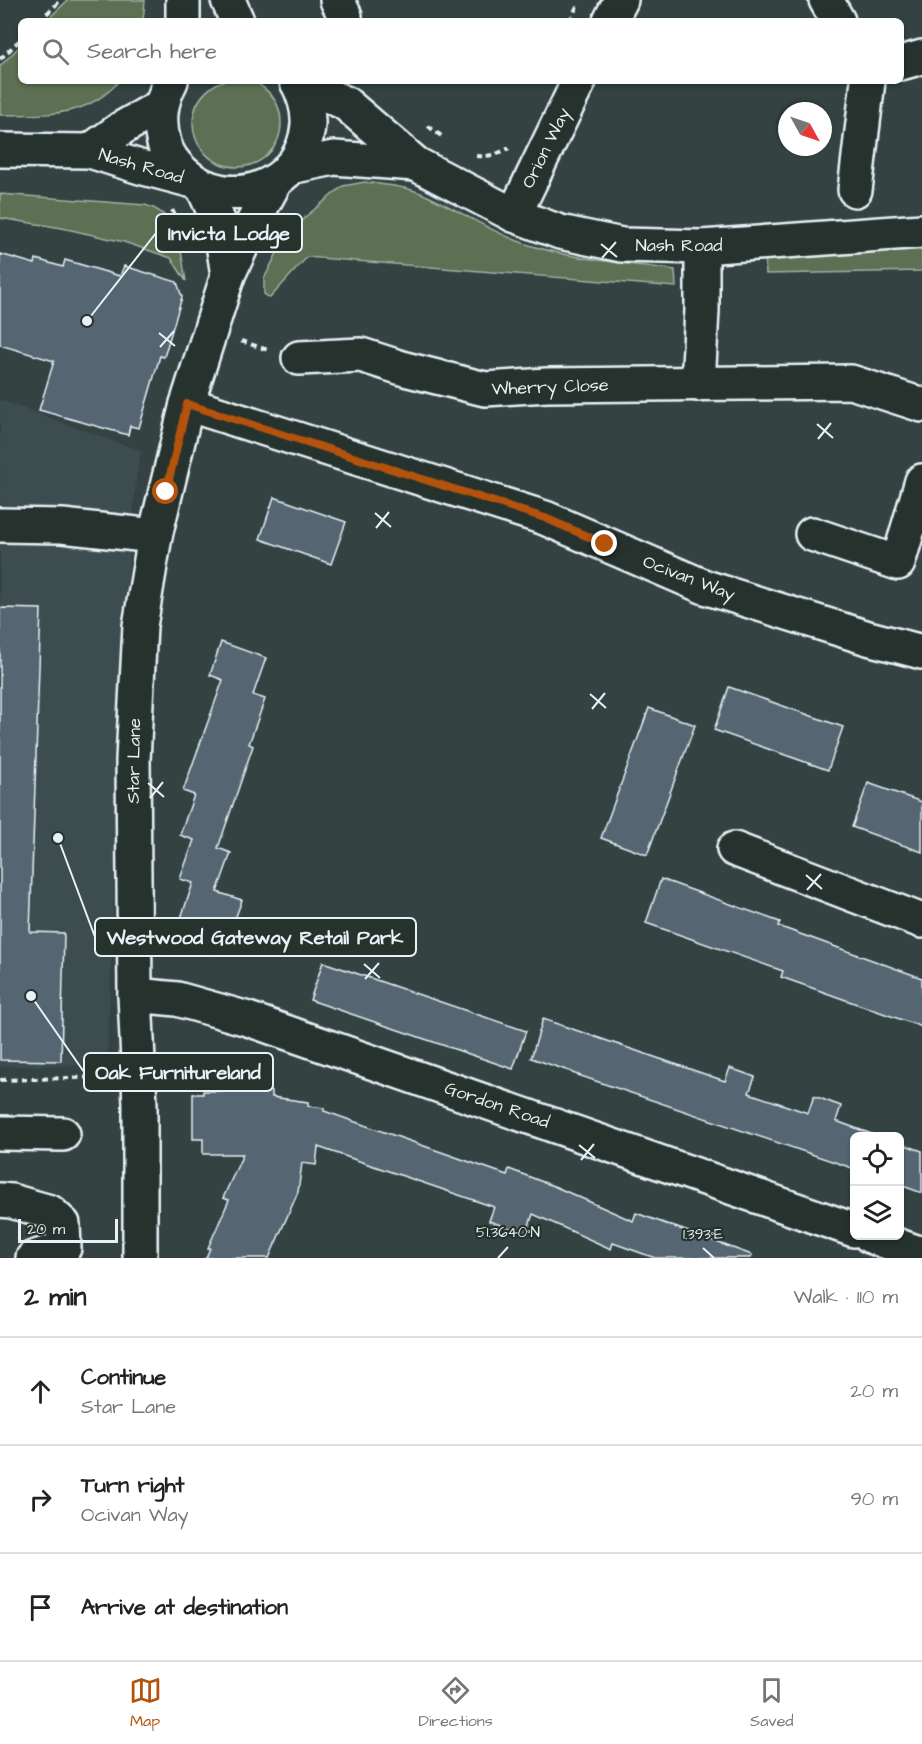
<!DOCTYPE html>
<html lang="en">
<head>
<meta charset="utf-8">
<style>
	:root { --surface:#fff; --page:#f2f2f2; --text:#222; --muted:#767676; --line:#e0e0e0; --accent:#b45309 }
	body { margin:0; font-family:"Architects Daughter",sans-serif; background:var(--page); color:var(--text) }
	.controls { position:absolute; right:18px; bottom:18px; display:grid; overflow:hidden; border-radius:9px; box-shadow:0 2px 4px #0004 }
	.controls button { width:54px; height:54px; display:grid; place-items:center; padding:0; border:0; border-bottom:2px solid var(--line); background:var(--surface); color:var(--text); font:30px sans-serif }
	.compass { position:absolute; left:778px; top:102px; width:54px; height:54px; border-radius:50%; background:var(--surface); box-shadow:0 2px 4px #0004; rotate:130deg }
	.scale { position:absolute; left:18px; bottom:15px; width:100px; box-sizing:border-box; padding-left:6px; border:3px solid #e8f1f8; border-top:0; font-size:16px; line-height:21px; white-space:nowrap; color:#e8f1f8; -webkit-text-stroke:4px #26332d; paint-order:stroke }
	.stop { position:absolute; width:18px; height:18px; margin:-14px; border:4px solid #b45309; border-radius:50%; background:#fff }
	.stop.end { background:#b45309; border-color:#fff; box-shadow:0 2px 6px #0008 }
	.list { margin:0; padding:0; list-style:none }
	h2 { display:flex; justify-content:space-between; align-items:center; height:78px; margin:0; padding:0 24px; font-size:26px }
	h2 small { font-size:20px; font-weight:400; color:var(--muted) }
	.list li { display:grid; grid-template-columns:39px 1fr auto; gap:18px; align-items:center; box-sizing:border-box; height:108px; padding:0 24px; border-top:2px solid var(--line) }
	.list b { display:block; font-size:22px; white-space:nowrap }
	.list p { margin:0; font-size:20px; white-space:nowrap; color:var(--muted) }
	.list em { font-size:20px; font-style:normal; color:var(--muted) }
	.icon { flex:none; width:33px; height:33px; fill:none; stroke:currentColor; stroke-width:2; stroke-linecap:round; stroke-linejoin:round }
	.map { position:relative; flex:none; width:922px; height:1258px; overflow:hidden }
	.search { position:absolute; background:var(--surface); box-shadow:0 2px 4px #0004; left:18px; right:18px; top:18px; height:66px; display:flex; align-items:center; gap:15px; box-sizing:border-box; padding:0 21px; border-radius:9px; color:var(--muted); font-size:22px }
	.sheet { height:402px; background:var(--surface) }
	nav { display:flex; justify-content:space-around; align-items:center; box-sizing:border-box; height:84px; border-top:2px solid var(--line); background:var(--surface); font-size:16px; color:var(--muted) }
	nav a { display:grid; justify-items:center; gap:3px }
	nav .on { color:var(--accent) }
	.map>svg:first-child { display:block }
	.built { fill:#3e4d50 }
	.green { fill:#5d6f52; stroke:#a2b0a5; stroke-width:1.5 }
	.building { fill:#556672; stroke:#e8f1f8; stroke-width:1.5 }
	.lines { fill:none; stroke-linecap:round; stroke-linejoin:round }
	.minor-casing { stroke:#e8f1f8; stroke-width:38 }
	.path { stroke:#e8f1f8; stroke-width:4; stroke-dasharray:6 4.5; stroke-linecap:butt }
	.minor { stroke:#26332d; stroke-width:33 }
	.route { stroke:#b45309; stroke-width:8 }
	.ticks { fill:none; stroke:#e8f1f8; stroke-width:2 }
	.labels { text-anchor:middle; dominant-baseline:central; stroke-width:4.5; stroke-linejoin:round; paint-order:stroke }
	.street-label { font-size:18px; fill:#e8f1f8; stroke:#26332d }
	.ticks-label { font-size:15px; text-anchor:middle; fill:#e8f1f8; stroke:#26332d; stroke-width:4.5; stroke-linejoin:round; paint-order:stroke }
	.leader { fill:none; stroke:#e8f1f8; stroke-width:2 }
	.callout-dot { fill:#e8f1f8; stroke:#26332d; stroke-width:2 }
	.callout { fill:#26332d; stroke:#e8f1f8; stroke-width:2 }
	.callout-label { font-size:20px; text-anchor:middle; font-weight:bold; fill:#e8f1f8 }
</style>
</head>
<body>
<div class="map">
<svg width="922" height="1258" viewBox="0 0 922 1258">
	<rect width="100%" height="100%" fill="#344242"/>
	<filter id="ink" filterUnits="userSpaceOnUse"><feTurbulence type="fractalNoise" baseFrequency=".0167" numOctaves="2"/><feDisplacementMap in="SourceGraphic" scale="12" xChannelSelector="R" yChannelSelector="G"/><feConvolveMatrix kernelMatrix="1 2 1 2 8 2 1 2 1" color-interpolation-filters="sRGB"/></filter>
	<g filter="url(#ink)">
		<path class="built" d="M 0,400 L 141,451 L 136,480 L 125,612 L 107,1065 L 0,1066 Z"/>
		<g class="green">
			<path d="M 68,0 L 145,0 L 143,21 L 46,21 Z"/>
			<path d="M 21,45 L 21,81 L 119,81 C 86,119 46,114 0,115 L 0,66 Z"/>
			<circle cx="237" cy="123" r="44"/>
			<path d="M 365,182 C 384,185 406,186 423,194 C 458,209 490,232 526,244 C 574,260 625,263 675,270 L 676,287 L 307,257 L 270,298 L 264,294 L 264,279 L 277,253 L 304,218 L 343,186 Z"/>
			<path d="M 0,194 L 145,205 C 181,215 180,249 186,281 L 171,258 L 124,242 L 62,228 L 0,218 Z"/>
			<path d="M 922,246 L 922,271 L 766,274 L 765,257 Z"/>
		</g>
		<g class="building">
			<path d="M 0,254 L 35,264 L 36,259 L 63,267 L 65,260 L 120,276 L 124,266 L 177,282 L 182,297 L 164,357 L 160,356 L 139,428 L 130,426 L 128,435 L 39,410 L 54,361 L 0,345 Z"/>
			<path d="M 274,497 L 346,522 L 331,564 L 260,539 Z"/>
			<path d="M 0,608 L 41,609 L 30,932 L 64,933 L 61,1061 L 0,1060 Z"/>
			<path d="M 221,642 L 266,658 L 253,695 L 265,699 L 249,744 L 253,746 L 218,848 L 231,853 L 217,892 L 242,900 L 227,941 L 217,937 L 211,955 L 181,945 L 187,927 L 179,924 L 193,883 L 180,879 L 194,840 L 180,835 L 194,795 L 183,791 L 223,680 L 210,675 Z"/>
			<path d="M 729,687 L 843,727 L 828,770 L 714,730 Z"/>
			<path d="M 649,708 L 695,725 L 647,855 L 601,838 Z"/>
			<path d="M 868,783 L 922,802 L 922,852 L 852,827 Z"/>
			<path d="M 661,879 L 780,922 L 778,926 L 922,978 L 922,1027 L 781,977 L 783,971 L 646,923 Z"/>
			<path d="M 323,962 L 526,1031 L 513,1069 L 310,1000 Z"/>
			<path d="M 543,1019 L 725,1081 L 730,1068 L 755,1077 L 749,1093 L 808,1113 L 814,1096 L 841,1106 L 836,1121 L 880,1137 L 855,1137 L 855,1169 L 572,1073 L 572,1072 L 531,1058 Z"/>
			<path d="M 203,1091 L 272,1091 L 272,1097 L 308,1102 L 308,1106 L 324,1108 L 324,1111 L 507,1175 L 509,1169 L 556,1187 L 633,1221 L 636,1213 L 752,1255 L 751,1258 L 655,1258 L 613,1243 L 611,1249 L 533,1214 L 526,1234 L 489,1221 L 494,1207 L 318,1147 L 316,1165 L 302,1163 L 298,1192 L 269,1258 L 206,1258 L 210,1248 L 208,1248 L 229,1200 L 223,1198 L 243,1154 L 203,1154 L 203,1139 L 193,1139 L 193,1094 L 203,1094 Z"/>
			<path d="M 900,1143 L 922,1151 L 922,1193 L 900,1185 Z"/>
		</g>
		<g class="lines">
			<g class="minor-casing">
				<g id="minor">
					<path d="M 183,0 L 183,21"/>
					<path d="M 228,0 L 237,21"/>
					<path d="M 337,0 L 345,16"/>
					<path d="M 826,0 L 838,21"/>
					<path d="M 610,21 L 621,0"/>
					<path d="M 901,63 L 922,57"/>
					<path d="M 171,81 C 160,102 158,121 164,143 C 167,155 175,165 184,173 C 229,214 303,187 308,125 C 309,109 304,95 297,81"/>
					<path d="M 297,82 L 345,103 L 416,164 L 514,215 L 560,232 L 622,245 L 702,247 L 922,231"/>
					<path d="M 0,150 L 90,151 L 140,167 L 193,181"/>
					<path d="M 90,151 L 122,128 L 161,106"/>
					<path d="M 290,167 L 334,158 L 416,164"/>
					<path d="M 203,187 L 220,225 L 228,275"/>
					<path d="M 855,190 L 868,81"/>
					<path d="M 514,215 L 579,81"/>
					<path d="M 299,358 L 361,355 L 405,369 L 485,389 L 547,385 L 851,382 L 922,405"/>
					<path d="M 698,384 L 702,310 L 702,247"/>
					<path d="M 187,404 L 545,518 L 705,587 L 868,638 L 922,652"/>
					<path d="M 0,525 L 62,526 L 155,536"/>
					<path d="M 812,534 L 898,563 L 922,481"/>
					<path d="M 734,849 L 922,921"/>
					<path d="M 135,995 L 177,999 L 248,1019 L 854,1230"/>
					<path d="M 0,1133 L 63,1134"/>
					<path d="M 0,1200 L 11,1201 L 50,1212 L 63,1224 L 64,1248 L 33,1258"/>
					<path d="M 870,1236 L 922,1254"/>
					<path d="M 140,1258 L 140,1105 L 135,995 L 133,760 L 140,626 L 155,536 L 187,404 L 228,275 L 250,228 L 276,180"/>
				</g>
			</g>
			<g class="path">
				<path d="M 39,21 L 61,0"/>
				<path d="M 570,21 L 577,6"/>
				<path d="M 0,59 L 21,39"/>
				<path d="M 428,126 L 444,138"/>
				<path d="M 476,156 C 489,157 498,154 509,148"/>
				<path d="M 172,210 L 180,224"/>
				<path d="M 241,341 L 268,350"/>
				<path d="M 0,1080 L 104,1077"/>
			</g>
			<use href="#minor" class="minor"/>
		</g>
	</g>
	<g class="lines" filter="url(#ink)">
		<path class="route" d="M 166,492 L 187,404 L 545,518 L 605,544"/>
	</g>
	<path class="ticks" d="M 601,244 L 617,257M 602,258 L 616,242M 159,333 L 175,346M 160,347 L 174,331M 817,424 L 833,438M 818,439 L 831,423M 375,513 L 391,527M 376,528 L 389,512M 590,694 L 606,708M 592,709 L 605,693M 148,783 L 164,797M 150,798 L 163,782M 806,875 L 822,889M 807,890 L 821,874M 364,964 L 380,978M 365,979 L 379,963M 579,1145 L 595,1158M 581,1160 L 594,1144M 703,1248 L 714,1258M 498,1258 L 508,1247"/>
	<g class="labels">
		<g class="street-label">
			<text transform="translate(546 148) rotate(-64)">Orion Way</text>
			<text transform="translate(141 166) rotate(16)">Nash Road</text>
			<text x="679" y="245">Nash Road</text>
			<text transform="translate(550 387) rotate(-2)">Wherry Close</text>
			<text transform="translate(689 578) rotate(21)">Ocivan Way</text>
			<text transform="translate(134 761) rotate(-89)">Star Lane</text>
			<text transform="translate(497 1105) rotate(19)">Gordon Road</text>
		</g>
	</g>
	<g class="ticks-label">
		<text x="508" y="1237">51.3640°N</text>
		<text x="703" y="1239">1.393°E</text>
	</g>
	<path class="leader" d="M87 321L156 233M58 838L95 937M31 996L84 1072"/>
	<g class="callout-dot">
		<circle cx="87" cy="321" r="6"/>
		<circle cx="58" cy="838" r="6"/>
		<circle cx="31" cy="996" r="6"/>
	</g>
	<g class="callout">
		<rect x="156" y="214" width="146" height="38" rx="6"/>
		<rect x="95" y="918" width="321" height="38" rx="6"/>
		<rect x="84" y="1053" width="189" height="38" rx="6"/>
	</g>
	<g class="callout-label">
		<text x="229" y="240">Invicta Lodge</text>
		<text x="255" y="944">Westwood Gateway Retail Park</text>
		<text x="178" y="1079">Oak Furnitureland</text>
	</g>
</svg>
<div class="controls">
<button><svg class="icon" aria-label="locate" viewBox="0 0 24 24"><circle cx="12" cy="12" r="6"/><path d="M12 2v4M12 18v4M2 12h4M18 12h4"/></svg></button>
<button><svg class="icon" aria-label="layers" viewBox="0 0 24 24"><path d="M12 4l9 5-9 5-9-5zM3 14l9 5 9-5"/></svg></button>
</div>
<svg class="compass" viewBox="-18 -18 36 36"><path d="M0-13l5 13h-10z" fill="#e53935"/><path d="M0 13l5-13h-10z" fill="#767676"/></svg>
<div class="scale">20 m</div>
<div class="stop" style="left:166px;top:492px"></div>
<div class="stop end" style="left:605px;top:544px"></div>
<div class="search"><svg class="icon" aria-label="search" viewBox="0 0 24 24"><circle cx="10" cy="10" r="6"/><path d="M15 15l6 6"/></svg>Search here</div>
</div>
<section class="sheet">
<h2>2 min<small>Walk · 110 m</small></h2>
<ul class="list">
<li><svg class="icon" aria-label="ahead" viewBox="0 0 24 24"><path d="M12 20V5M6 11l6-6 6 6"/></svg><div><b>Continue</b><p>Star Lane</p></div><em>20 m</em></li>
<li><svg class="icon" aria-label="right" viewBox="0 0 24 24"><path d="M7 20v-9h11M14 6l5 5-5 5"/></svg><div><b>Turn right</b><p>Ocivan Way</p></div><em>90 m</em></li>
<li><svg class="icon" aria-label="arrive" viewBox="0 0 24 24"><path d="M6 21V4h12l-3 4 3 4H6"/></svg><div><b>Arrive at destination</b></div></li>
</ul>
</section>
<nav>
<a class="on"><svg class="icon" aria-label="map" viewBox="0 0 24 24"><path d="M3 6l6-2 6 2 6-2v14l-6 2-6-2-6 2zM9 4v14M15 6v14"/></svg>Map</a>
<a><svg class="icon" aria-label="directions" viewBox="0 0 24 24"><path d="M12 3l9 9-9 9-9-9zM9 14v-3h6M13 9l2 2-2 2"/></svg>Directions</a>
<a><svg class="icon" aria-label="saved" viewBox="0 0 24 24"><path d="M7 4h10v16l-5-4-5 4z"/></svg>Saved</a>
</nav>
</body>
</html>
